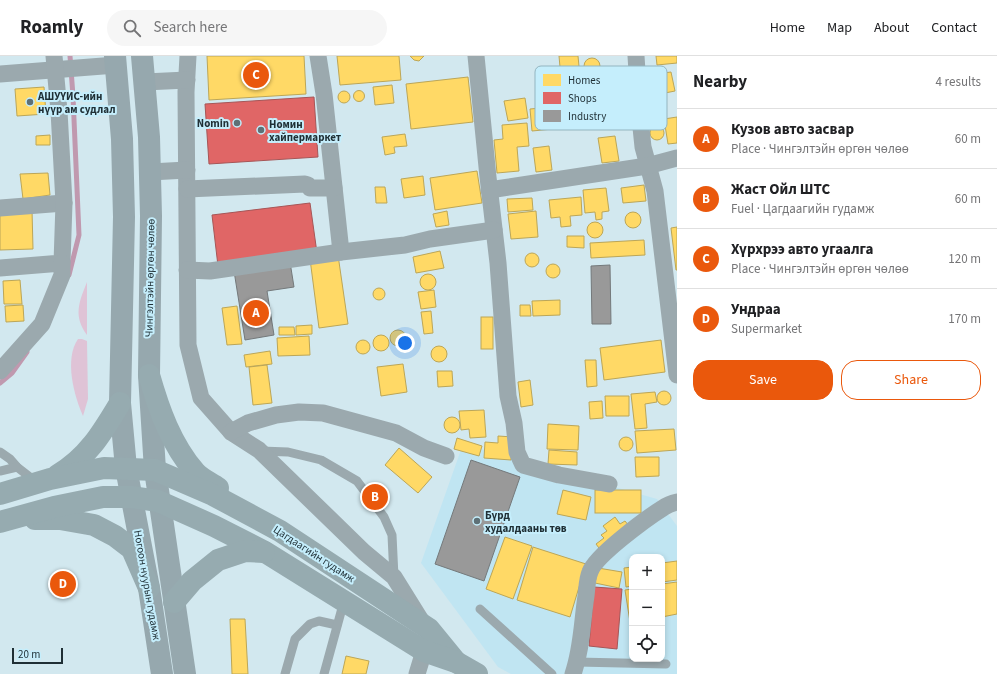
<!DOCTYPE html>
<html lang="en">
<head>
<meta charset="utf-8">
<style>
	:root { --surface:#fff; --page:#f6f6f6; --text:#202124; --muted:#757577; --line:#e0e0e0; --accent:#ea580c }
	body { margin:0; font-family:"Source Sans 3",sans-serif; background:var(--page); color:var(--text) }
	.controls { position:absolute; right:12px; bottom:12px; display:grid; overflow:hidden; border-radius:8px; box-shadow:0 2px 6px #0003 }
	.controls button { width:36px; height:36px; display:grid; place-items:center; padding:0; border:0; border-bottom:1px solid var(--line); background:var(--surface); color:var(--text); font:20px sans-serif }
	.scale { position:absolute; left:12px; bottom:10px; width:51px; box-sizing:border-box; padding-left:4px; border:2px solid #1f2f35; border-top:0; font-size:11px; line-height:14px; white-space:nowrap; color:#1f2f35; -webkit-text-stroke:3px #c5eefc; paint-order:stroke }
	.you { position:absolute; left:405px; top:287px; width:14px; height:14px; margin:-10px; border:3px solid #fff; border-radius:50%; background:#1a73e8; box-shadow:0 0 0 6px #1a73e833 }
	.badge { display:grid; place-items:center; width:26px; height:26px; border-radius:50%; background:var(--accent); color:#fff; font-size:13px; font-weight:700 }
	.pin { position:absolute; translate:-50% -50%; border:2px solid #fff; box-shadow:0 1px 4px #0006 }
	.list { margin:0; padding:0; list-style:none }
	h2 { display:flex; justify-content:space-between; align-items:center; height:52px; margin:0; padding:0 16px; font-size:17px }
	h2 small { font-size:13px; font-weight:400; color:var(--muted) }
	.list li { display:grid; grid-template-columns:26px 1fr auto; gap:12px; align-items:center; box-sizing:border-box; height:60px; padding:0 16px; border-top:1px solid var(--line) }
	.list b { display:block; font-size:15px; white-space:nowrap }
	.list p { margin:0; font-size:13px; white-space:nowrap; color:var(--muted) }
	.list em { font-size:13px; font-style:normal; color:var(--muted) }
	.actions { display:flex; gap:8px; padding:12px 16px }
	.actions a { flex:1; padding:9px 0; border:1px solid var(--accent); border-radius:16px; text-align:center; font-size:14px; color:var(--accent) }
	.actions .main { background:var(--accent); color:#fff }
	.icon { flex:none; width:22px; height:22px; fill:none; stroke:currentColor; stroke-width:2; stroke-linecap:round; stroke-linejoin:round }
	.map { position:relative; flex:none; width:677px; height:618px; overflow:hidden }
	header { display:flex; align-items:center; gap:24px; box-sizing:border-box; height:56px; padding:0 20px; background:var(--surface); border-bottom:1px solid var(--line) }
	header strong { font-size:19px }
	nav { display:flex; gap:22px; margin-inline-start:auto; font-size:14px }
	.search { width:280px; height:36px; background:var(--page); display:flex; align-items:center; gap:10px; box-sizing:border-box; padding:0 14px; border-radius:22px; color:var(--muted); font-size:15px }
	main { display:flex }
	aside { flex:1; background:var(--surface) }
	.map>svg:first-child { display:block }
	.built { fill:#c0e5f2; fill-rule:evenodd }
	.green { fill:#dfc3d6 }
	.homes { fill:#ffd966; stroke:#bca657 }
	.shops { fill:#e06666; stroke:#a65657 }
	.industry { fill:#999; stroke:#74797b }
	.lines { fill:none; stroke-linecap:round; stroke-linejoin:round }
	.stream { stroke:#c099af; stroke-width:5 }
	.lane { stroke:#9ba9ae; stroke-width:9 }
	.street { stroke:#9ba9ae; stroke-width:17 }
	.secondary { stroke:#96a8ae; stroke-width:22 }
	.primary { stroke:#96abb0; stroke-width:22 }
	.poi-dot { fill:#5e7076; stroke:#c5eefc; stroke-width:1.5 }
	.labels { text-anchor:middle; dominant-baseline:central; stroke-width:4; stroke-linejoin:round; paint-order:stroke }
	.poi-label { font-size:11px; font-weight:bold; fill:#1f2f35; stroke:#c5eefc; text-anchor:start }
	.street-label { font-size:11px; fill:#1f2f35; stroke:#c5eefc }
	.key { fill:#c5eefc; stroke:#93b5c0; stroke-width:1 }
	.key-label { font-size:11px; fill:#1f2f35 }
</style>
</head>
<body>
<header>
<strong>Roamly</strong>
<div class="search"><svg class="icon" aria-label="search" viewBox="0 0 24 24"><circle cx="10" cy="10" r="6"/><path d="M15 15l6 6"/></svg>Search here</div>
<nav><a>Home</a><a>Map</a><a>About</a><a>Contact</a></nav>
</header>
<main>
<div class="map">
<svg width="677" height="618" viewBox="0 0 677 618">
	<rect width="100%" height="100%" fill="#d2e8ef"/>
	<path class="built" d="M 463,388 L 657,443 L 677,470 L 677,618 L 511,618 L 498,611 L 421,507 ZM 632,501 L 662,501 L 662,603 L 632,603 Z"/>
	<g class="green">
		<path d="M 87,226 L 87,279 C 73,260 79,246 87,226 Z"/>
		<path d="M 78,283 L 82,283 L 87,285 L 88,343 L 83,360 C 74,340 64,303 78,283 Z"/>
	</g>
	<g class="homes">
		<path d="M 207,0 L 304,0 L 306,38 L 209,44 Z"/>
		<path d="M 337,0 L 399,0 L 401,24 L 340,29 Z"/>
		<path d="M 410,0 L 424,0 L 419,5 L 414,4 Z"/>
		<path d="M 559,0 L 578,0 L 581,31 L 562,33 Z"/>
		<path d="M 656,0 L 677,0 L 677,7 L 657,9 Z"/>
		<circle cx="592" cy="10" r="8"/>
		<path d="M 671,16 L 675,35 L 660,38 L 656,18 Z"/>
		<path d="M 468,21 L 473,66 L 411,73 L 406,28 Z"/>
		<path d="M 392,29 L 394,47 L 375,49 L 373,31 Z"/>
		<path d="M 44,31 L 46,58 L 17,60 L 15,33 Z"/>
		<circle cx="359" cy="40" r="5.5"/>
		<circle cx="344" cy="41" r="6"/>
		<path d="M 525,42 L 528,62 L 508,65 L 504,45 Z"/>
		<path d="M 551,51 L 553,73 L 532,75 L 530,53 Z"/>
		<path d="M 677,61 L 677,87 L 668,88 L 664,63 Z"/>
		<path d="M 527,67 L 529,90 L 517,91 L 519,115 L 497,117 L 494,84 L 503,83 L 502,69 Z"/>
		<circle cx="657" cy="77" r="7"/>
		<path d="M 405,78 L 407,90 L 394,91 L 395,97 L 385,99 L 382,81 Z"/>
		<path d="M 50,79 L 50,89 L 36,89 L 36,80 Z"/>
		<path d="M 615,80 L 619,105 L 602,107 L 598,82 Z"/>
		<path d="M 549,90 L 552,114 L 536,116 L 533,92 Z"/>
		<path d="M 477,115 L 482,147 L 435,154 L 430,122 Z"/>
		<path d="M 48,117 L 50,139 L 23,143 L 20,118 Z"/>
		<path d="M 423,120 L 425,139 L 404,142 L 401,123 Z"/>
		<path d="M 644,129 L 646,145 L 623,147 L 621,132 Z"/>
		<path d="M 375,131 L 385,131 L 387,147 L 376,147 Z"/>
		<path d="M 606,132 L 609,155 L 602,156 L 602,163 L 596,164 L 595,156 L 585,157 L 583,134 Z"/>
		<path d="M 581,141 L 582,159 L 570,160 L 571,170 L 561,171 L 560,161 L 551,162 L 549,144 Z"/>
		<path d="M 532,142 L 533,154 L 508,156 L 507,143 Z"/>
		<path d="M 32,154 L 33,193 L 0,194 L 0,156 Z"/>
		<path d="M 447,155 L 449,169 L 436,171 L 433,158 Z"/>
		<path d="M 536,155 L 538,181 L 511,183 L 508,158 Z"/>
		<circle cx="633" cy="164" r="8"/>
		<circle cx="595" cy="174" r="8"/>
		<path d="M 677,171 L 677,214 L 676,214 L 671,172 Z"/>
		<path d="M 567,180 L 584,180 L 584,192 L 567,191 Z"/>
		<path d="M 644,184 L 645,199 L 591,202 L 590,187 Z"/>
		<path d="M 440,195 L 444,212 L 416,217 L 413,201 Z"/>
		<circle cx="532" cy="204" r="7"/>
		<path d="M 338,199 L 348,268 L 319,272 L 310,203 Z"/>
		<circle cx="553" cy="215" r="7"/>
		<circle cx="428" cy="226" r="8"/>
		<path d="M 20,224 L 22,248 L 4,248 L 3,225 Z"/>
		<circle cx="379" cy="238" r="6"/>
		<path d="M 434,234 L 436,251 L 421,253 L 418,236 Z"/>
		<path d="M 560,244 L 560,259 L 533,260 L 532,245 Z"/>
		<path d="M 23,249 L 24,265 L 6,266 L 5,250 Z"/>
		<path d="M 520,249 L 530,249 L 531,260 L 520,260 Z"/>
		<path d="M 237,250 L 242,288 L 227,289 L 222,252 Z"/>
		<path d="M 431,255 L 433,277 L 424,278 L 421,256 Z"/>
		<rect x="481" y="261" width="12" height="32"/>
		<path d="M 312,269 L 312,278 L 296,279 L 296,270 Z"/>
		<path d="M 279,271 L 294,271 L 295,279 L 279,279 Z"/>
		<circle cx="398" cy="282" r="8"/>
		<circle cx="381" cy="287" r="8"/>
		<path d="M 309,280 L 310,299 L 278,300 L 277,282 Z"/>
		<circle cx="363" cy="291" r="7"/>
		<path d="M 661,284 L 665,316 L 604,324 L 600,292 Z"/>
		<circle cx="439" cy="298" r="8"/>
		<path d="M 270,295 L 272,308 L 246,311 L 244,299 Z"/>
		<path d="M 585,304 L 596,304 L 597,330 L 587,331 Z"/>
		<path d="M 403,308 L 407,336 L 381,340 L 377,311 Z"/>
		<path d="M 267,309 L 272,347 L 253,349 L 249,311 Z"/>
		<path d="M 437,315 L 452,315 L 453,330 L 438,331 Z"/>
		<path d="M 530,324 L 533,349 L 521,351 L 518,326 Z"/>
		<circle cx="664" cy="342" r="7"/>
		<path d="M 655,336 L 657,346 L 645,348 L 647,372 L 635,373 L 631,338 Z"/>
		<path d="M 605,340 L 629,340 L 629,360 L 606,360 Z"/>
		<path d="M 602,345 L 603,362 L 590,363 L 589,346 Z"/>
		<path d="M 484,354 L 486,381 L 470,382 L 469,373 L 461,374 L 459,355 Z"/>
		<circle cx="452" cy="369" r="8"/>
		<path d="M 548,368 L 579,370 L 578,394 L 547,393 Z"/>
		<path d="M 674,373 L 676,394 L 637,397 L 635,375 Z"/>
		<path d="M 498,380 L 513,381 L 511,404 L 484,402 L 485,386 L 498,387 Z"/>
		<circle cx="626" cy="388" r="7"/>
		<path d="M 457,382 L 482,390 L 479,400 L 454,393 Z"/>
		<path d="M 399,392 L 432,421 L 418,437 L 385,409 Z"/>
		<path d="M 549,394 L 577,396 L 577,409 L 548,408 Z"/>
		<path d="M 635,401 L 659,401 L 659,420 L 636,421 Z"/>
		<path d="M 563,434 L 591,441 L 586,464 L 557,458 Z"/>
		<rect x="595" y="434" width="46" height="23"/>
		<path d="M 615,461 L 620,468 L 625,465 L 629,470 L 599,492 L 596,488 L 604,482 L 601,479 L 607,475 L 603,470 Z"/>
		<path d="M 505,481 L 532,490 L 513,543 L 486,533 Z"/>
		<path d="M 533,491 L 586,508 L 570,561 L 517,544 Z"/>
		<path d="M 677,505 L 677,524 L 662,526 L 662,507 Z"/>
		<path d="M 632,511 L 632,530 L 626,531 L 624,512 Z"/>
		<path d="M 598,512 L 622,516 L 619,532 L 595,527 Z"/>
		<path d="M 677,526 L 677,558 L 662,561 L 662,528 Z"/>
		<path d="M 632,533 L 632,566 L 630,566 L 625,534 Z"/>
		<path d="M 230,563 L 245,563 L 248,618 L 232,618 Z"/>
		<path d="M 346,600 L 369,605 L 366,618 L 342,618 Z"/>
	</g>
	<g class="shops">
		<path d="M 314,41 L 318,101 L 209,108 L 205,48 Z"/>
		<path d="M 310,147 L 317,197 L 218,210 L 212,159 Z"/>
		<path d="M 594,531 L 622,533 L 617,593 L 589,590 Z"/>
	</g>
	<g class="industry">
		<path d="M 290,206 L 294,231 L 267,235 L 274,279 L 245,284 L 234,215 Z"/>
		<path d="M 610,209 L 611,268 L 592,268 L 591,210 Z"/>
		<path d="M 471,404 L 520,421 L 484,525 L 435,508 Z"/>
	</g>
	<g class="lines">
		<g class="stream">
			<path d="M 69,219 L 79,179 L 73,40 L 70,0"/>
			<path d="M 0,327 L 12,317 L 27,296"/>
		</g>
		<g class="lane">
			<path d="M 261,395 L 288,396 L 321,404 L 357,425 L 384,461 L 392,479 L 394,521"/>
			<path d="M 0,396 L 10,403 L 17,411 L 35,425"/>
			<path d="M 0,415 L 17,411"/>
			<path d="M 480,553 L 552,618"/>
			<path d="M 577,606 L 666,608"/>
			<path d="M 285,618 L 295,583 L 310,568 L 319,565 L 337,569"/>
			<path d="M 324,618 L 344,545"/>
		</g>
		<g class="street">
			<path d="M 188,0 L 186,36 L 188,289 L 201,342 L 231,376 L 259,394 L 364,496 L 394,521 L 422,566"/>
			<path d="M 318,0 L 324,38 L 341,196"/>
			<path d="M 476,0 L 488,121 L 498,207 L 508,340 L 514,367 L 517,396 L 523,409 L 559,419 L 609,428"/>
			<path d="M 636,0 L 640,62 L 643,91 L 655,135 L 677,319"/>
			<path d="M 0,18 L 116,9"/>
			<path d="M 145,26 L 187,24"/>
			<path d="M 150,116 L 187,114"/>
			<path d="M 187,133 L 305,128 L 308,129 L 310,132 L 334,132"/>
			<path d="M 489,134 L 647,110 L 677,102"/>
			<path d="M 0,152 L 64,147"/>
			<path d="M 0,212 L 62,207 L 64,147 L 59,55 L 54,0"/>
			<path d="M 187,214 L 210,215 L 341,196 L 405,189 L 430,183 L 494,174"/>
			<path d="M 0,315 L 42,268 L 62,219 L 62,207"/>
			<path d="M 231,376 L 248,367 L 276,359 L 299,356 L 323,357 L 396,377 L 424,392 L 446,400"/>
			<path d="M 417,618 L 424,595"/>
			<path d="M 573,618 C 582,592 582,566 586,540 C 587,532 587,523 590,516 C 595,500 647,462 663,452 C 667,449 672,447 677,446"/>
		</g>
		<g class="secondary">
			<path d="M 115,0 L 122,83 L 124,161 L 120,347 L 126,412 L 149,532 L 162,618"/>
			<path d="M 142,0 L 149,81 L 151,160 L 149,319 L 155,414 L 185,618"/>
		</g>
		<g class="primary">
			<path d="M 149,319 C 159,354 171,388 195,416 C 201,423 211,427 218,432"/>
			<path d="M 58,419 C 88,401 102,377 120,347"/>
			<path d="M 0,438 L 50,423 L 104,412 L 155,414 L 213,439 L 280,475 L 429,573 L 456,606"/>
			<path d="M 35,463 L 60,463 L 94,469 L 115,480 L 132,493 L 149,532"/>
			<path d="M 0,466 L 54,451 L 103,441 L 131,441 L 158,445 L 214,470 L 265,496 L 424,595 L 456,606 L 477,618"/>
			<path d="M 174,546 L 192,525 L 218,504 L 245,495 L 264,496"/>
		</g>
	</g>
	<g class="poi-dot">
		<circle cx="30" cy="46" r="4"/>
		<circle cx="237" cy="67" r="4"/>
		<circle cx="261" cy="74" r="4"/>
		<circle cx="477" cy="465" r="4"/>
	</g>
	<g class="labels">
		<g class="poi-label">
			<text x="38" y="40">АШУҮИС-ийн<tspan x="38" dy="13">нүүр ам судлал</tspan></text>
			<text x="229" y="67" text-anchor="end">Nomin</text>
			<text x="269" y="68">Номин<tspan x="269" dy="13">хайпермаркет</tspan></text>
			<text x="485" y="459">Бүрд<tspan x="485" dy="13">худалдааны төв</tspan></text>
		</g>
		<g class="street-label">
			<text transform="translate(150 222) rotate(-89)">Чингэлтэйн өргөн чөлөө</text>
			<text transform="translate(314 498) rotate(33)">Цагдаагийн гудамж</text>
			<text transform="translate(147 529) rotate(80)">Ногоон нуурын гудамж</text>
		</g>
	</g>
	<rect x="535" y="10" width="132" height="64" rx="6" class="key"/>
	<rect x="543" y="18" width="18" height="12" fill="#ffd966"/>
	<rect x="543" y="36" width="18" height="12" fill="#e06666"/>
	<rect x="543" y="54" width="18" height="12" fill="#999"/>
	<g class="key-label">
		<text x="568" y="28">Homes</text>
		<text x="568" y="46">Shops</text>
		<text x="568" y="64">Industry</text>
	</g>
</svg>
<div class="controls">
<button>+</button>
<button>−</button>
<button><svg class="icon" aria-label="locate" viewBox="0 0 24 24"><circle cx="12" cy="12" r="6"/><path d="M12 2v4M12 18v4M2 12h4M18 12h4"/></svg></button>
</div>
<div class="scale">20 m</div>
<div class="you"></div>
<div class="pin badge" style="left:256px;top:257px">A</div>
<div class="pin badge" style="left:375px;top:441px">B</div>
<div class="pin badge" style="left:256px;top:19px">C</div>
<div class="pin badge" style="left:63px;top:528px">D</div>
</div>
<aside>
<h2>Nearby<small>4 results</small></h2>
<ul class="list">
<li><span class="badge">A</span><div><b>Кузов авто засвар</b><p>Place · Чингэлтэйн өргөн чөлөө</p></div><em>60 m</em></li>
<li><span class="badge">B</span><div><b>Жаст Ойл ШТС</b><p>Fuel · Цагдаагийн гудамж</p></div><em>60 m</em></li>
<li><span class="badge">C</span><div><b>Хүрхрээ авто угаалга</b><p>Place · Чингэлтэйн өргөн чөлөө</p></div><em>120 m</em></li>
<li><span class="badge">D</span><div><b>Ундраа</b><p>Supermarket</p></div><em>170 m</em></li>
</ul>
<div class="actions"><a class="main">Save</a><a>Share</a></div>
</aside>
</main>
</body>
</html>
